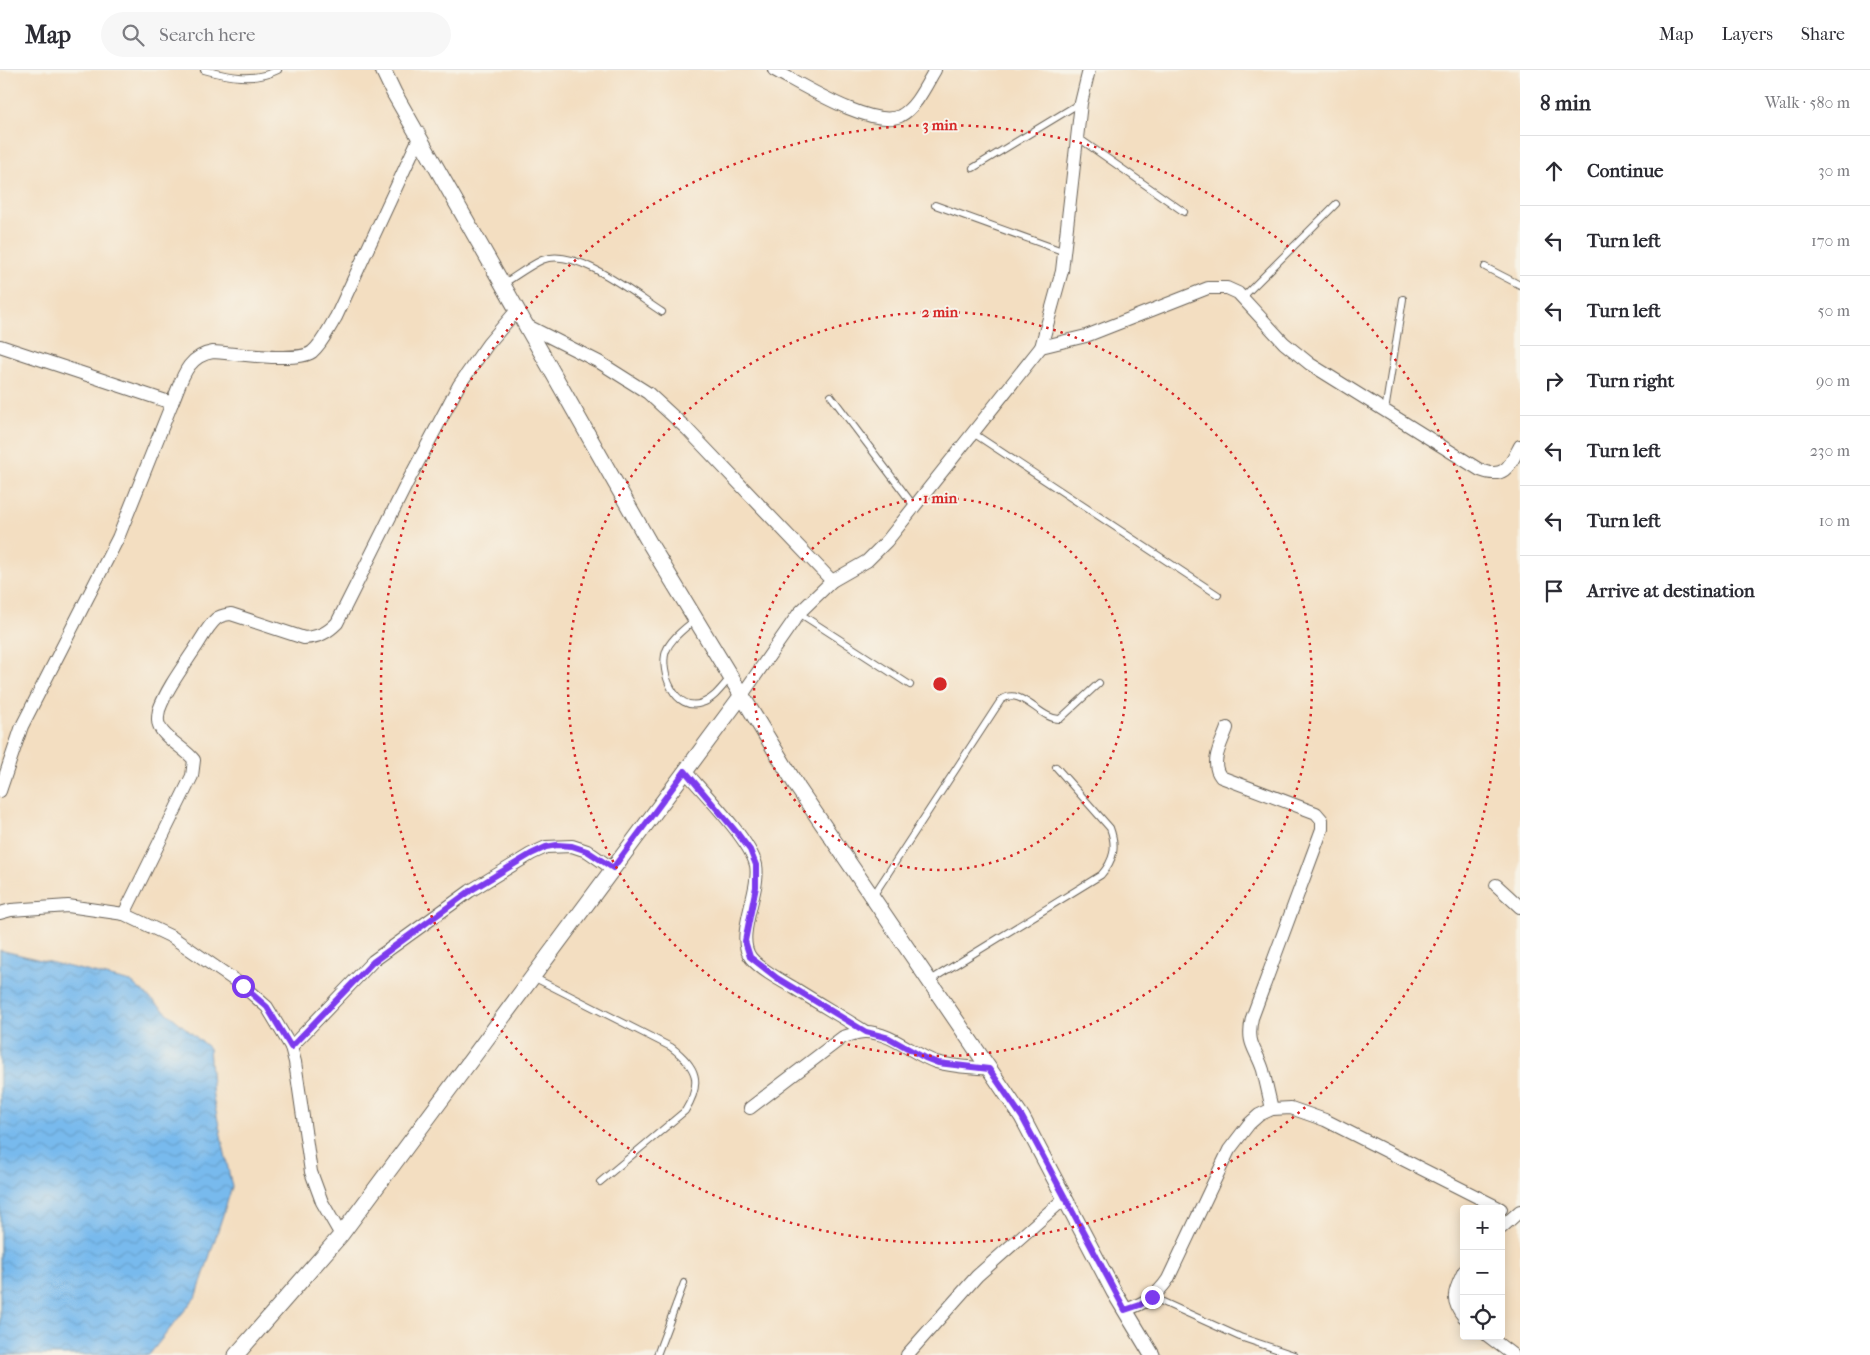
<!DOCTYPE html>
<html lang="en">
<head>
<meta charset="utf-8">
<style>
	:root { --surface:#fff; --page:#f7f7f7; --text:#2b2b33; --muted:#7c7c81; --line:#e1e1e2 }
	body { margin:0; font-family:"IM FELL French Canon",serif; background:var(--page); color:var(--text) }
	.controls { position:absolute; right:15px; bottom:15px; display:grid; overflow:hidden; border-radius:5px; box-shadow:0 2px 12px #0003 }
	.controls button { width:45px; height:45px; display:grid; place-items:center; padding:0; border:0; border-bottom:1px solid var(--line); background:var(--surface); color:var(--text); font:25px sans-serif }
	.stop { position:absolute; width:15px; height:15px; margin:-11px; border:4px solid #7c3aed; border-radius:50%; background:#fff }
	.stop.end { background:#7c3aed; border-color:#fff; box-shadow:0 1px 5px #0008 }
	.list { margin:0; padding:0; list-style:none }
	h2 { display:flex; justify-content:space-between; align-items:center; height:65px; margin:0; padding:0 20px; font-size:21px }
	h2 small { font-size:16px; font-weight:400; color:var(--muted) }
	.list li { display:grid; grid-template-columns:32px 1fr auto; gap:15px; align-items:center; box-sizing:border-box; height:70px; padding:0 20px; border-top:1px solid var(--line) }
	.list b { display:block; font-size:19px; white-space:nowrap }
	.list em { font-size:16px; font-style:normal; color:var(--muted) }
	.icon { flex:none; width:28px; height:28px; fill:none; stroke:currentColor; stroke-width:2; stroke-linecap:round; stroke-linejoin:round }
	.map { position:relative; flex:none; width:1520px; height:1285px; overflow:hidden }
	header { display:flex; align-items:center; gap:30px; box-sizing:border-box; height:70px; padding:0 25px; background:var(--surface); border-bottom:1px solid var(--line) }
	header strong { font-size:24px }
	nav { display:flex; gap:28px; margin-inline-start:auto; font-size:18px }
	.search { width:350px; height:45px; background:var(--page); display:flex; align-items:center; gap:12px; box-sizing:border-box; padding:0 18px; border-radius:28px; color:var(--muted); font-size:19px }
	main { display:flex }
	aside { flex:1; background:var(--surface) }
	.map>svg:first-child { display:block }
	.water { fill:url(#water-waves); stroke:#4a6b84 }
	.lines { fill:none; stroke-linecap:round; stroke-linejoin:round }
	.service-casing { stroke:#676056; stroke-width:8 }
	.minor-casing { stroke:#676056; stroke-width:14 }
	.tertiary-casing { stroke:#676056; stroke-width:17 }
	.service { stroke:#fff; stroke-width:6 }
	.minor { stroke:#fff; stroke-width:12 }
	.tertiary { stroke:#fff; stroke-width:15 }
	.route { stroke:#7c3aed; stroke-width:6 }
	.ring { fill:none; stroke:#d62828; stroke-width:2.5; stroke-dasharray:2.5 5 }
	.centre { fill:#d62828; stroke:#f7f3e8; stroke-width:2.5 }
	.ring-label { font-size:15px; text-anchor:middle; font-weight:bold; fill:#d62828; stroke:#f7f3e8; stroke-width:4; stroke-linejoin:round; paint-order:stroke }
</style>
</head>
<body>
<header>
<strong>Map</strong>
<div class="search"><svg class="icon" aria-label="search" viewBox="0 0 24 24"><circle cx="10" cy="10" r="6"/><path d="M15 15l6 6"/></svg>Search here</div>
<nav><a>Map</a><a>Layers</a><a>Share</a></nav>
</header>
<main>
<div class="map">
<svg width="1520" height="1285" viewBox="0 0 1520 1285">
	<defs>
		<pattern id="water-waves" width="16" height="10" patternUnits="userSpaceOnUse" patternTransform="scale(1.25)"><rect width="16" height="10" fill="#78baed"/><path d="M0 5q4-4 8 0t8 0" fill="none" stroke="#679fcb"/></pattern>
	</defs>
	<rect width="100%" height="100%" fill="#f7f3e8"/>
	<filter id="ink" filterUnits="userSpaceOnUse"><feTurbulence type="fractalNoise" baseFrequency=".02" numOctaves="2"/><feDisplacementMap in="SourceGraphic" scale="10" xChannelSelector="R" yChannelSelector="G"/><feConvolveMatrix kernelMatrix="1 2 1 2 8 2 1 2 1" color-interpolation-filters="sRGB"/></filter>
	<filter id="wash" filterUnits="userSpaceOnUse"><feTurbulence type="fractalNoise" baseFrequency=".0096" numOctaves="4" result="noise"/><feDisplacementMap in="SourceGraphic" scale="20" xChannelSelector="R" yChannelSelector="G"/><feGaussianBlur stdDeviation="1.12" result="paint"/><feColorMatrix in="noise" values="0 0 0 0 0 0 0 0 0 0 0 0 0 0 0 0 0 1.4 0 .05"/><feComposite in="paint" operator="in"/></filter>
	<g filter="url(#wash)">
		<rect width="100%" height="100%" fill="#f3dec1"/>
		<path class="water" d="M 0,880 L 131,912 L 209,978 L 213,1027 L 232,1117 L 197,1225 L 149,1285 L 0,1285 Z"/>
	</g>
	<g filter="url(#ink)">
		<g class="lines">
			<g class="service-casing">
				<g id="service">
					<path d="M 204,0 C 229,7 254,12 278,0"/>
					<path d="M 1077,67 L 1184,142"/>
					<path d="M 973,98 L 1080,33"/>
					<path d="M 935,135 L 1065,182"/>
					<path d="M 1485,197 L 1520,215"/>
					<path d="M 503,214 C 516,206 529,196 542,190 C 576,176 635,225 662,242"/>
					<path d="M 1242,228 L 1336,134"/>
					<path d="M 831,326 L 914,436"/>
					<path d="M 1385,341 L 1403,229"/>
					<path d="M 973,363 L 1218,525"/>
					<path d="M 799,543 L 910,615"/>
					<path d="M 694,550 C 685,559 671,568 666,581 C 659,601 675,643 702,633 C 714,629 722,617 730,608"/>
					<path d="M 873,826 L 1001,630 C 1021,615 1040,650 1060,649 L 1099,613"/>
					<path d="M 533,907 L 671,977 C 697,997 703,1012 685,1041 L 600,1112"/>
					<path d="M 929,911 L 1101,805 C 1114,790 1117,777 1110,758 L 1056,697"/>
					<path d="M 1152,1227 L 1240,1267 L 1294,1285"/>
					<path d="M 657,1285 L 684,1213"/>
				</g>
			</g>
			<g class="minor-casing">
				<g id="minor">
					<path d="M 774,0 C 801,14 872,59 900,46 C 916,38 926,15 935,0"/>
					<path d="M 526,255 L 599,292 L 648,323 L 687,359 L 832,511"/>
					<path d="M 0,276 L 172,333 C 182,310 186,286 213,282 C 233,283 297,293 312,282 C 322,274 329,258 336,247 L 419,68"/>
					<path d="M 1041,277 L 1086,266 L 1208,218 L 1227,218 L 1238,223 L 1284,273 L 1310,294 L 1480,400 C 1505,410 1510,395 1520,376"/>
					<path d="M 742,625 L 799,543 L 832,511 L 867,491 L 887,471 L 1041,277 L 1062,201 L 1081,33 L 1089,0"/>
					<path d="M 1227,658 C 1222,673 1209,693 1221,707 L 1316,743 L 1322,750 L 1322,759 L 1252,948 C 1246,975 1256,978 1263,1000 C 1266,1013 1269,1026 1272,1039"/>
					<path d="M 685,701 C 703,722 750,770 756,795 C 761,821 734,867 751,888 C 761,900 780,910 794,918 C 818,933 842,947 866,962"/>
					<path d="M 0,721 L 22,656 L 118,468 L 172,333"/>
					<path d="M 1496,815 L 1520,837"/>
					<path d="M 0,843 L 11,840 L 68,836 L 124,844 L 172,867 L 243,916 L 267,937 L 291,977 L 295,992 L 311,1102 L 322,1132 L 341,1165"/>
					<path d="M 124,844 L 192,706 L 194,690 C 185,678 163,668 159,655 C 157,651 158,645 159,640 C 167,618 183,597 196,577 C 202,568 208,556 216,549 C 221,545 225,545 231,544 L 304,568 C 319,567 327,563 337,553 L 407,413 L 459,315 L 488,274 L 517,240"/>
					<path d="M 291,977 L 373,891 L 470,821 L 531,784 L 546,777 L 572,776 L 587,781 L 613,799"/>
					<path d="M 750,1038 L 843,967 C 850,965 858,962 865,962 C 891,962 912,984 936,992 C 953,997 972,997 989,999"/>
					<path d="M 1501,1158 L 1520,1141"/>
					<path d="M 1464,1201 C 1455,1220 1449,1229 1464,1247"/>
					<path d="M 1125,1240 C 1143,1234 1157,1226 1168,1209 L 1229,1080 L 1249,1054 L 1259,1045 L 1272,1039 L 1291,1038 L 1325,1050 L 1501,1139"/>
					<path d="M 1488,1266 L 1513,1285"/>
					<path d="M 907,1285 L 977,1206 L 1065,1128"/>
				</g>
			</g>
			<g class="tertiary-casing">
				<g id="tertiary">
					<path d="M 383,0 L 394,23 L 650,474 L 798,718 L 1022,1047 L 1114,1222 L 1152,1285"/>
					<path d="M 236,1285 L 341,1165 L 742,625"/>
				</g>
			</g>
			<use href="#service" class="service"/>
			<use href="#minor" class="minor"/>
			<use href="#tertiary" class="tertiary"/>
		</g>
	</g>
	<g class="lines" filter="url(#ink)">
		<path class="route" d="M 243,916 L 267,937 L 291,977 L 373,892 L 470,821 L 531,784 L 546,777 L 557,775 L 572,776 L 587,781 L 613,798 L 685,701 L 738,764 L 750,780 L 756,795 L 756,817 L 745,871 L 750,887 L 777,908 L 866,962 L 889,968 L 925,988 L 938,993 L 989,999 L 1022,1047 L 1125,1240 L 1140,1235 L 1152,1227"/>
	</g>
	<g class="ring">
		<circle cx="940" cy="614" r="186"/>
		<circle cx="940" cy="614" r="372"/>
		<circle cx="940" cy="614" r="559"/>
	</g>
	<circle cx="940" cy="614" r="8" class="centre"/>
	<g class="ring-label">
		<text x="940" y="60">3 min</text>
		<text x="940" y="247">2 min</text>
		<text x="940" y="433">1 min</text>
	</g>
</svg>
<div class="controls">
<button>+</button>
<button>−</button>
<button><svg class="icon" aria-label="locate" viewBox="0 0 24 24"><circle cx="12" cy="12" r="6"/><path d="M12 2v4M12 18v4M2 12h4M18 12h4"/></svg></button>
</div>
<div class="stop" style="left:243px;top:916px"></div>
<div class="stop end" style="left:1152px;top:1227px"></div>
</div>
<aside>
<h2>8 min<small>Walk · 580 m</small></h2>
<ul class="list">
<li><svg class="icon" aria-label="ahead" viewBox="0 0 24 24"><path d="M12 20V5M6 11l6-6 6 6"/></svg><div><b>Continue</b></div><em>30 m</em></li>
<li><svg class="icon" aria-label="left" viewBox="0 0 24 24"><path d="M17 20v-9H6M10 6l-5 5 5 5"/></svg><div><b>Turn left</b></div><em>170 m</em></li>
<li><svg class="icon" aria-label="left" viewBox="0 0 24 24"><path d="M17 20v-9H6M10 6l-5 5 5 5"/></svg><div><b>Turn left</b></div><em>50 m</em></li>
<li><svg class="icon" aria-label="right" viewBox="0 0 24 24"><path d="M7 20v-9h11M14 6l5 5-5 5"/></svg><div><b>Turn right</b></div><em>90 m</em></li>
<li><svg class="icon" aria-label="left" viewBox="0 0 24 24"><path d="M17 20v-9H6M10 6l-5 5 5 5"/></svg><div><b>Turn left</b></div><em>230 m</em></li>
<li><svg class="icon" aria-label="left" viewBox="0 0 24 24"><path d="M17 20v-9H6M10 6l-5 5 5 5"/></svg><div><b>Turn left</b></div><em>10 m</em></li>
<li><svg class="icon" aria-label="arrive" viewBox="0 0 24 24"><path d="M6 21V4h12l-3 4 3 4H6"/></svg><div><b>Arrive at destination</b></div></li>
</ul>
</aside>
</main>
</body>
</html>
